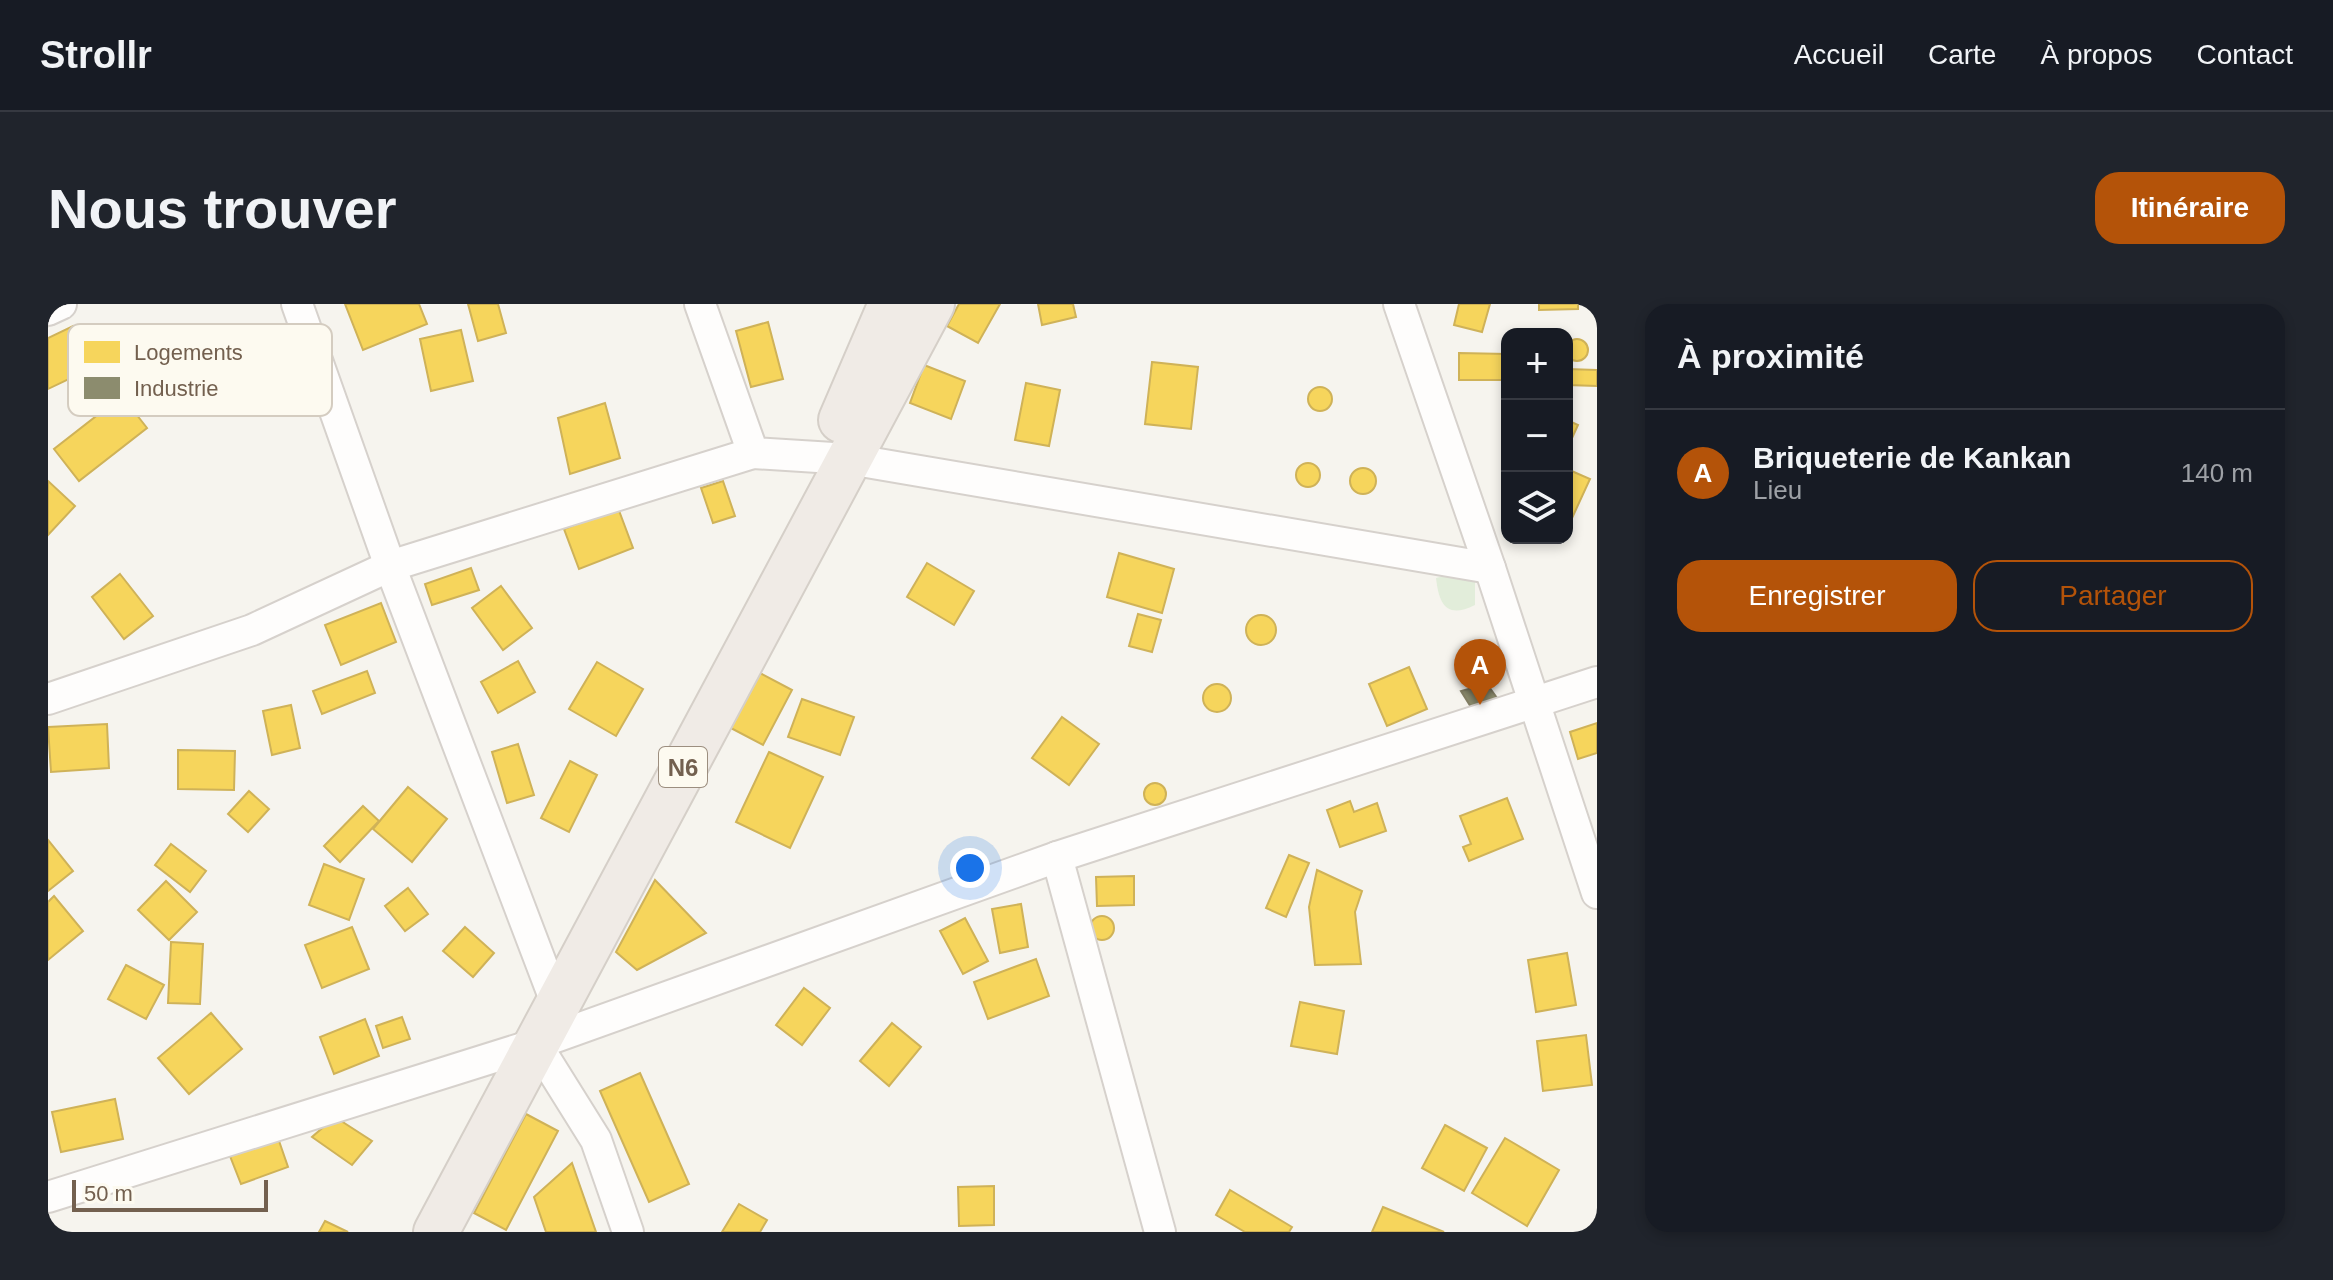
<!DOCTYPE html>
<html lang="fr">
<head>
<meta charset="utf-8">
<style>
	:root { --surface:#171b24; --page:#20242c; --text:#f1f3f6; --muted:#9ea1a6; --line:#363941; --accent:#b45309 }
	body { margin:0; font-family:Arial,sans-serif; background:var(--page); color:var(--text) }
	.controls { position:absolute; right:24px; top:24px; display:grid; overflow:hidden; border-radius:16px; box-shadow:0 4px 12px #0003 }
	.controls button { width:72px; height:72px; display:grid; place-items:center; padding:0; border:0; border-bottom:2px solid var(--line); background:var(--surface); color:var(--text); font:40px sans-serif }
	.scale { position:absolute; left:24px; bottom:20px; width:196px; box-sizing:border-box; padding-left:8px; border:4px solid #73604f; border-top:0; font-size:22px; line-height:28px; white-space:nowrap; color:#73604f; -webkit-text-stroke:6px #fdfaf0; paint-order:stroke }
	.you { position:absolute; left:922px; top:564px; width:28px; height:28px; margin:-20px; border:6px solid #fff; border-radius:50%; background:#1a73e8; box-shadow:0 0 0 12px #1a73e833 }
	.badge { display:grid; place-items:center; width:52px; height:52px; border-radius:50%; background:var(--accent); color:#fff; font-size:26px; font-weight:700 }
	.pin { position:absolute; translate:-50% -66px; filter:drop-shadow(0 2px 4px #0008) }
	.pin::after { content:''; position:absolute; top:42px; width:28px; height:24px; background:inherit; clip-path:polygon(0 0,100% 0,50% 100%) }
	.list { margin:0; padding:0; list-style:none }
	h2 { display:flex; justify-content:space-between; align-items:center; height:104px; margin:0; padding:0 32px; font-size:34px }
	h2 small { font-size:26px; font-weight:400; color:var(--muted) }
	.list li { display:grid; grid-template-columns:52px 1fr auto; gap:24px; align-items:center; box-sizing:border-box; height:128px; padding:0 32px; border-top:2px solid var(--line) }
	.list b { display:block; font-size:30px; white-space:nowrap }
	.list p { margin:0; font-size:26px; white-space:nowrap; color:var(--muted) }
	.list em { font-size:26px; font-style:normal; color:var(--muted) }
	.actions { display:flex; gap:16px; padding:24px 32px }
	.actions a { flex:1; padding:18px 0; border:2px solid var(--accent); border-radius:24px; text-align:center; font-size:28px; color:var(--accent) }
	.actions .main { background:var(--accent); color:#fff }
	.icon { flex:none; width:44px; height:44px; fill:none; stroke:currentColor; stroke-width:2; stroke-linecap:round; stroke-linejoin:round }
	.map { position:relative; flex:none; width:1549px; height:928px; overflow:hidden; border-radius:24px }
	header { display:flex; align-items:center; gap:48px; box-sizing:border-box; height:112px; padding:0 40px; background:var(--surface); border-bottom:2px solid var(--line) }
	header strong { font-size:38px }
	nav { display:flex; gap:44px; margin-inline-start:auto; font-size:28px }
	.intro { display:flex; align-items:center; justify-content:space-between; box-sizing:border-box; height:192px; padding:0 48px }
	h1 { margin:0; font-size:56px }
	.button { padding:20px 36px; border-radius:24px; background:var(--accent); color:#fff; font-size:28px; font-weight:700 }
	main { display:flex; gap:48px; padding:0 48px }
	aside { flex:1; background:var(--surface); border-radius:24px; box-shadow:0 4px 12px #0003 }
	.map>svg:first-child { display:block }
	.green { fill:#e2edda }
	.homes { fill:#f6d55c; stroke:#cfb258; stroke-width:2 }
	.industry { fill:#8c8c6e; stroke:#847f65; stroke-width:2 }
	.lines { fill:none; stroke-linecap:round; stroke-linejoin:round }
	.minor-casing { stroke:#d6d1cc; stroke-width:34 }
	.highway-casing { stroke:#d5cfc8; stroke-width:48 }
	.minor { stroke:#fefdfc; stroke-width:30 }
	.highway { stroke:#f0ebe6; stroke-width:44 }
	.labels { text-anchor:middle; dominant-baseline:central; stroke-width:8; stroke-linejoin:round; paint-order:stroke }
	.shield { fill:#fdfaf0; stroke:#9c8e7f; stroke-width:2 }
	.shield-label { font-size:24px; font-weight:bold; fill:#73604f }
	.key { fill:#fdfaf0; stroke:#d4ccc0; stroke-width:2 }
	.key-label { font-size:22px; fill:#73604f }
</style>
</head>
<body>
<header>
<strong>Strollr</strong>
<nav><a>Accueil</a><a>Carte</a><a>À propos</a><a>Contact</a></nav>
</header>
<div class="intro"><h1>Nous trouver</h1><a class="button">Itinéraire</a></div>
<main>
<div class="map">
<svg width="1549" height="928" viewBox="0 0 1549 928">
	<rect width="100%" height="100%" fill="#f6f4ee"/>
	<path class="green" d="M 1418,266 L 1427,275 L 1427,301 C 1399,315 1391,301 1388,274 Z"/>
	<g class="homes">
		<path d="M 297,0 L 371,0 L 379,20 L 315,46 Z"/>
		<path d="M 420,0 L 450,0 L 458,29 L 430,37 Z"/>
		<path d="M 911,0 L 952,0 L 930,39 L 899,22 Z"/>
		<path d="M 990,0 L 1025,0 L 1028,13 L 994,21 Z"/>
		<path d="M 1411,0 L 1442,0 L 1434,28 L 1406,21 Z"/>
		<path d="M 1491,0 L 1530,0 L 1530,5 L 1491,6 Z"/>
		<path d="M 720,18 L 735,75 L 703,83 L 688,27 Z"/>
		<path d="M 25,22 L 44,64 L 0,85 L 0,34 Z"/>
		<path d="M 413,26 L 425,77 L 383,87 L 372,35 Z"/>
		<circle cx="1529" cy="46" r="11"/>
		<path d="M 1411,49 L 1459,50 L 1459,76 L 1411,76 Z"/>
		<path d="M 1104,58 L 1150,63 L 1143,125 L 1097,120 Z"/>
		<path d="M 876,61 L 917,77 L 903,115 L 862,99 Z"/>
		<path d="M 1519,65 L 1549,66 L 1549,82 L 1519,81 Z"/>
		<path d="M 978,79 L 1012,86 L 1001,142 L 967,136 Z"/>
		<circle cx="1272" cy="95" r="12"/>
		<path d="M 74,92 L 99,124 L 31,177 L 6,145 Z"/>
		<path d="M 557,99 L 572,154 L 522,170 L 510,114 Z"/>
		<path d="M 1519,116 L 1530,121 L 1519,145 Z"/>
		<circle cx="1260" cy="171" r="12"/>
		<circle cx="1315" cy="177" r="13"/>
		<path d="M 1519,165 L 1542,175 L 1519,225 Z"/>
		<path d="M 0,177 L 27,202 L 0,231 Z"/>
		<path d="M 675,177 L 687,212 L 665,219 L 653,184 Z"/>
		<path d="M 570,204 L 585,244 L 531,265 L 516,225 Z"/>
		<path d="M 1071,249 L 1126,265 L 1114,309 L 1059,293 Z"/>
		<path d="M 879,259 L 926,287 L 906,321 L 859,293 Z"/>
		<path d="M 423,264 L 431,286 L 384,301 L 377,280 Z"/>
		<path d="M 72,270 L 105,312 L 76,335 L 44,293 Z"/>
		<path d="M 453,282 L 484,324 L 455,346 L 424,304 Z"/>
		<path d="M 333,299 L 348,338 L 293,361 L 277,321 Z"/>
		<path d="M 1090,310 L 1113,316 L 1104,348 L 1081,342 Z"/>
		<circle cx="1213" cy="326" r="15"/>
		<path d="M 470,357 L 487,388 L 450,409 L 433,378 Z"/>
		<path d="M 549,358 L 595,385 L 568,432 L 521,405 Z"/>
		<path d="M 1361,363 L 1379,405 L 1339,422 L 1321,380 Z"/>
		<path d="M 319,367 L 327,389 L 274,410 L 265,387 Z"/>
		<path d="M 708,367 L 744,386 L 715,441 L 679,422 Z"/>
		<circle cx="1169" cy="394" r="14"/>
		<path d="M 754,395 L 806,413 L 792,451 L 740,433 Z"/>
		<path d="M 243,401 L 252,444 L 224,451 L 215,407 Z"/>
		<path d="M 1014,413 L 1051,440 L 1021,481 L 984,454 Z"/>
		<path d="M 1549,419 L 1549,449 L 1530,455 L 1522,428 Z"/>
		<path d="M 59,420 L 61,464 L 3,468 L 0,423 Z"/>
		<path d="M 470,440 L 486,491 L 459,499 L 444,448 Z"/>
		<path d="M 130,446 L 187,447 L 186,486 L 130,485 Z"/>
		<path d="M 721,448 L 775,473 L 742,544 L 688,518 Z"/>
		<path d="M 522,457 L 549,471 L 521,528 L 493,514 Z"/>
		<circle cx="1107" cy="490" r="11"/>
		<path d="M 360,483 L 399,515 L 364,558 L 325,525 Z"/>
		<path d="M 201,487 L 221,505 L 200,528 L 180,510 Z"/>
		<path d="M 1459,494 L 1475,535 L 1421,557 L 1415,543 L 1423,540 L 1412,512 Z"/>
		<path d="M 1302,497 L 1306,508 L 1329,499 L 1338,527 L 1292,543 L 1279,506 Z"/>
		<path d="M 315,502 L 331,517 L 292,558 L 276,542 Z"/>
		<path d="M 0,536 L 25,567 L 0,587 Z"/>
		<path d="M 123,540 L 158,567 L 142,588 L 107,561 Z"/>
		<path d="M 1241,551 L 1261,559 L 1238,613 L 1218,604 Z"/>
		<path d="M 276,560 L 316,575 L 301,616 L 261,601 Z"/>
		<path d="M 1269,566 L 1314,587 L 1307,608 L 1313,660 L 1267,661 L 1261,603 Z"/>
		<path d="M 1086,572 L 1086,601 L 1049,602 L 1048,573 Z"/>
		<path d="M 607,576 L 658,629 L 589,666 L 568,648 Z"/>
		<path d="M 118,577 L 149,608 L 121,636 L 90,606 Z"/>
		<path d="M 360,584 L 380,610 L 357,627 L 337,602 Z"/>
		<path d="M 6,592 L 35,627 L 0,656 L 0,598 Z"/>
		<path d="M 973,600 L 980,643 L 952,649 L 944,605 Z"/>
		<circle cx="1054" cy="624" r="12"/>
		<path d="M 917,614 L 940,657 L 915,670 L 892,627 Z"/>
		<path d="M 304,623 L 321,665 L 274,684 L 257,641 Z"/>
		<path d="M 417,623 L 446,649 L 425,673 L 395,647 Z"/>
		<path d="M 123,638 L 155,640 L 152,700 L 120,699 Z"/>
		<path d="M 1519,649 L 1528,701 L 1488,708 L 1480,656 Z"/>
		<path d="M 988,655 L 1001,692 L 940,715 L 926,678 Z"/>
		<path d="M 78,661 L 116,681 L 98,715 L 60,695 Z"/>
		<path d="M 756,684 L 782,704 L 754,741 L 728,721 Z"/>
		<path d="M 1252,698 L 1296,707 L 1289,750 L 1243,742 Z"/>
		<path d="M 163,709 L 194,745 L 141,790 L 110,754 Z"/>
		<path d="M 354,713 L 362,735 L 335,744 L 328,722 Z"/>
		<path d="M 317,715 L 331,752 L 286,770 L 272,733 Z"/>
		<path d="M 844,719 L 873,743 L 841,782 L 812,757 Z"/>
		<path d="M 1538,731 L 1544,781 L 1495,787 L 1489,737 Z"/>
		<path d="M 592,769 L 641,880 L 601,898 L 552,787 Z"/>
		<path d="M 67,795 L 75,835 L 13,848 L 4,808 Z"/>
		<path d="M 478,810 L 510,827 L 458,926 L 426,909 Z"/>
		<path d="M 287,813 L 324,837 L 304,861 L 264,833 Z"/>
		<path d="M 1397,821 L 1439,844 L 1416,887 L 1374,864 Z"/>
		<path d="M 230,834 L 240,863 L 193,880 L 182,852 Z"/>
		<path d="M 1457,834 L 1511,866 L 1479,922 L 1424,889 Z"/>
		<path d="M 524,859 L 548,928 L 498,928 L 486,893 Z"/>
		<path d="M 946,882 L 946,921 L 911,922 L 910,883 Z"/>
		<path d="M 1182,886 L 1244,923 L 1241,928 L 1197,928 L 1168,911 Z"/>
		<path d="M 691,900 L 719,916 L 712,928 L 674,928 Z"/>
		<path d="M 1335,903 L 1396,928 L 1324,928 Z"/>
		<path d="M 277,917 L 300,928 L 271,928 Z"/>
	</g>
	<path class="industry" d="M 1439,380 L 1449,394 L 1437,409 L 1428,411 L 1413,387 Z"/>
	<g class="lines">
		<g class="minor-casing">
			<g id="minor">
				<path d="M 249,0 L 342,262 L 509,701"/>
				<path d="M 652,0 L 705,149 L 801,155 L 1442,264"/>
				<path d="M 1351,0 L 1442,264 L 1549,589"/>
				<path d="M 0,6 L 13,0"/>
				<path d="M 0,395 L 204,326 L 342,262 L 705,149"/>
				<path d="M 1009,553 L 1112,928"/>
				<path d="M 488,740 L 548,836 L 580,928"/>
				<path d="M 0,893 L 488,740 L 1009,553 L 1549,378"/>
			</g>
		</g>
		<g class="highway-casing">
			<g id="highway">
				<path d="M 793,116 L 843,0"/>
				<path d="M 388,928 L 884,0"/>
			</g>
		</g>
		<use href="#minor" class="minor"/>
		<use href="#highway" class="highway"/>
	</g>
	<g class="labels">
		<rect class="shield" x="611" y="443" width="48" height="40" rx="6"/>
		<g class="shield-label">
			<text x="635" y="463">N6</text>
		</g>
	</g>
	<rect x="20" y="20" width="264" height="92" rx="12" class="key"/>
	<rect x="36" y="37" width="36" height="22" fill="#f6d55c"/>
	<rect x="36" y="73" width="36" height="22" fill="#8c8c6e"/>
	<g class="key-label">
		<text x="86" y="56">Logements</text>
		<text x="86" y="92">Industrie</text>
	</g>
</svg>
<div class="controls">
<button>+</button>
<button>−</button>
<button><svg class="icon" aria-label="layers" viewBox="0 0 24 24"><path d="M12 4l9 5-9 5-9-5zM3 14l9 5 9-5"/></svg></button>
</div>
<div class="scale">50 m</div>
<div class="you"></div>
<div class="pin badge" style="left:1432px;top:401px">A</div>
</div>
<aside>
<h2>À proximité<small></small></h2>
<ul class="list">
<li><span class="badge">A</span><div><b>Briqueterie de Kankan</b><p>Lieu</p></div><em>140 m</em></li>
</ul>
<div class="actions"><a class="main">Enregistrer</a><a>Partager</a></div>
</aside>
</main>
</body>
</html>
